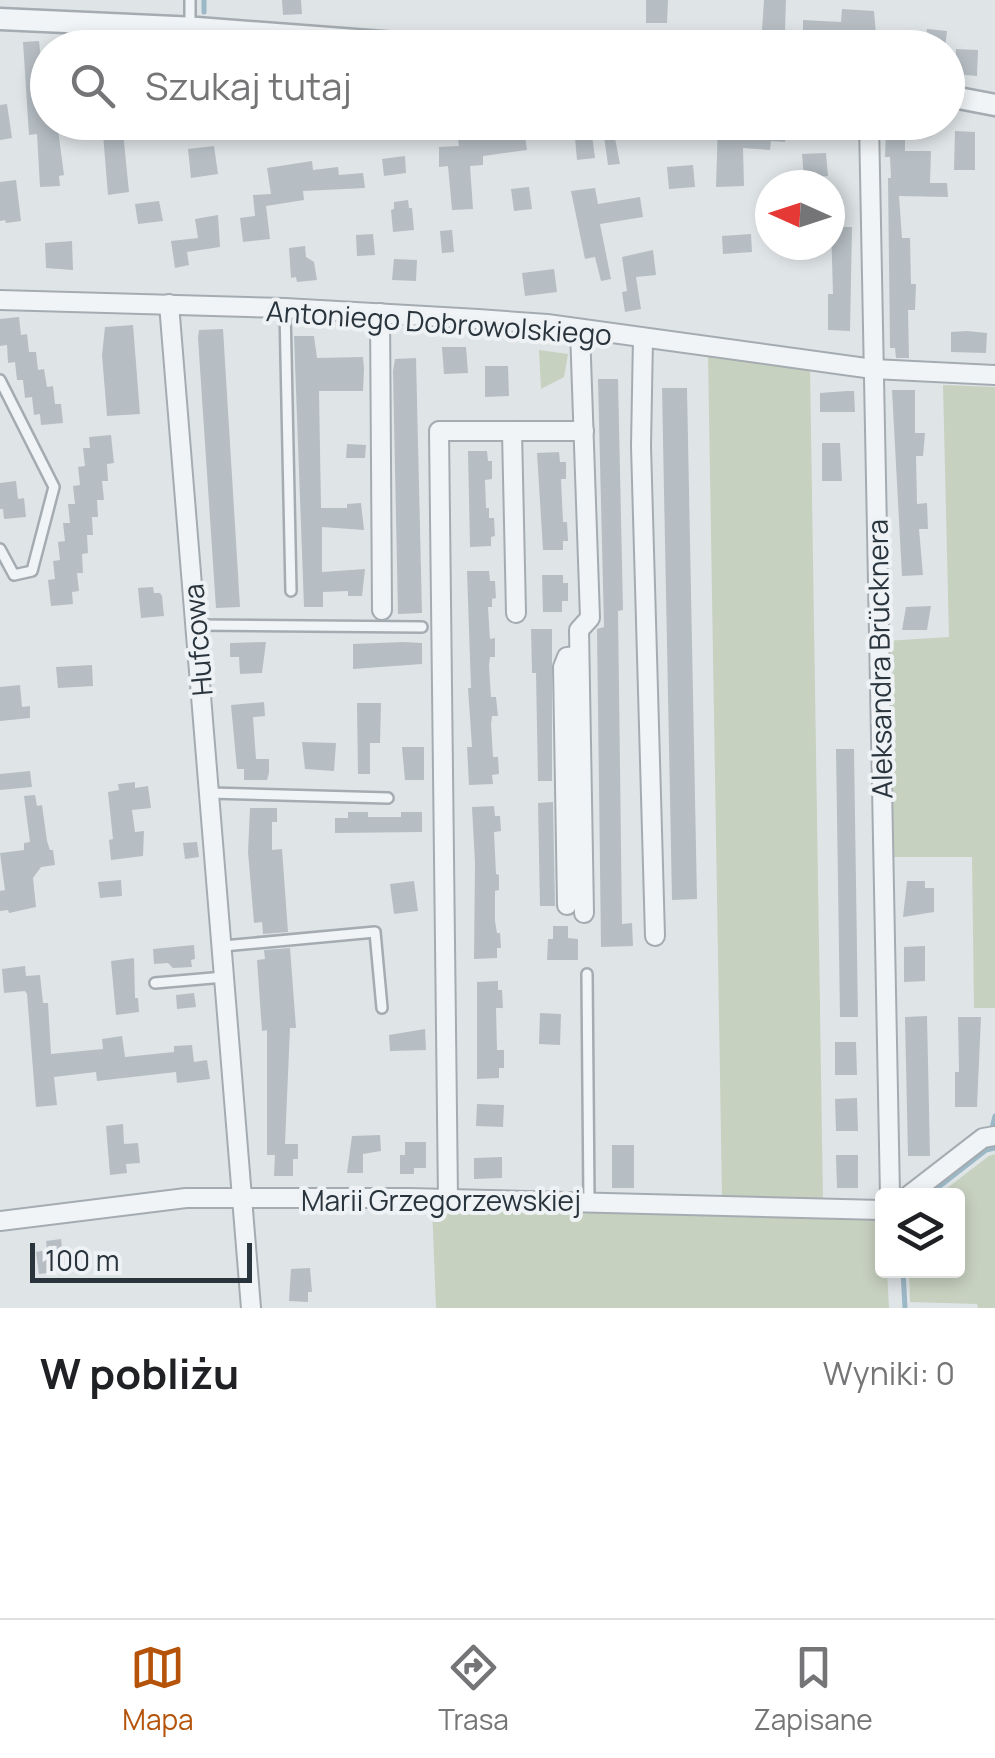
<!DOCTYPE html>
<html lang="pl">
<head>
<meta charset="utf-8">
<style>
	:root { --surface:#fff; --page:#f6f6f6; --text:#202124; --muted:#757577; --line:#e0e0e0; --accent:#b45309 }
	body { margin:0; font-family:Manrope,sans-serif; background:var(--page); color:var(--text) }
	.controls { position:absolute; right:30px; bottom:30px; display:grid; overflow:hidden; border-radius:10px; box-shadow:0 5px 15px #0003 }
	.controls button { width:90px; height:90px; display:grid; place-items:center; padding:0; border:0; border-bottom:2px solid var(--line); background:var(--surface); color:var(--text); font:50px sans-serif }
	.compass { position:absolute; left:755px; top:170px; width:90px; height:90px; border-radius:50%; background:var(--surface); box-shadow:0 5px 15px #0003; rotate:273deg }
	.scale { position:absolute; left:30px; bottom:25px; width:222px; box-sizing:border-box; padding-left:10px; border:5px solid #29343d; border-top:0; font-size:28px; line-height:35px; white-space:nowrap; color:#29343d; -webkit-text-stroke:8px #eef2f5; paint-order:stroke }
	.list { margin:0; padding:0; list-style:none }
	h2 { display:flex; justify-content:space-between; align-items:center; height:130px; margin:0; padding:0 40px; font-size:42px }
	h2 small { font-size:32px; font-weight:400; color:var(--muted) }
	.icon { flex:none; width:55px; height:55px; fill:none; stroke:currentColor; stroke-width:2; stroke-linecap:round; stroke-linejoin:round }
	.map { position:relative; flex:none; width:995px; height:1308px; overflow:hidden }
	.search { position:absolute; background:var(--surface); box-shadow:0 5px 15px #0003; left:30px; right:30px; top:30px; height:110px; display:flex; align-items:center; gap:25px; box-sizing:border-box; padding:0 35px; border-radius:55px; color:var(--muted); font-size:38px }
	.sheet { height:310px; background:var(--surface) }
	nav { display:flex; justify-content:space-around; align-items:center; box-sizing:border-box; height:140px; border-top:2px solid var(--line); background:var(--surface); font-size:28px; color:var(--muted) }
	nav a { display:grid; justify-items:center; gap:5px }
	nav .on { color:var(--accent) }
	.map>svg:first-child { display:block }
	.green { fill:#c7d1c0 }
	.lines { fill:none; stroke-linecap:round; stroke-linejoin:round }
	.stream { stroke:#9bb8c6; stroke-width:5 }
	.building { fill:#b6bec4 }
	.service-casing { stroke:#a5acb1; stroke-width:14 }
	.minor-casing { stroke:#a5acb1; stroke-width:22 }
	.tertiary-casing { stroke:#a5acb1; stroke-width:25 }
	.service { stroke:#f1f4f6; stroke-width:9 }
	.minor { stroke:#f1f4f6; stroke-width:18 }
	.tertiary { stroke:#f1f4f6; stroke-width:20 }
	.labels { text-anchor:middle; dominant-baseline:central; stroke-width:8; stroke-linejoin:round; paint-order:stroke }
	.street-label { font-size:28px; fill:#29343d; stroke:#eef2f5 }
</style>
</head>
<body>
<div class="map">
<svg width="995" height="1308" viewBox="0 0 995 1308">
	<rect width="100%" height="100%" fill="#dfe4e7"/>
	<g class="green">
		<path d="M 539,350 L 568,354 L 564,377 L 541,389 Z"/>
		<path d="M 708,353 L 810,367 L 823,1202 L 722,1198 Z"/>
		<path d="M 943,385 L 995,387 L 995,1008 L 974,1008 L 972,857 L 889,857 L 885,641 L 949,637 Z"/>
		<path d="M 995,1154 L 995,1308 L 978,1308 L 977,1304 L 910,1302 L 909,1271 L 958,1270 L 958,1196 L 938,1195 L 989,1156 Z"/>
		<path d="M 432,1206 L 879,1219 L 882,1222 L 882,1270 L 887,1271 L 889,1308 L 436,1308 Z"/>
	</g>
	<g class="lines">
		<g class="stream">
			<path d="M 204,0 L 204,12"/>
			<path d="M 991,1132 L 995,1116"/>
			<path d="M 927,1196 L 986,1150 L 995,1148"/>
			<path d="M 903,1270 L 905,1308"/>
		</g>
	</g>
	<g class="building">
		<path d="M 282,0 L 301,0 L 302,14 L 283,15 Z"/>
		<path d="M 646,0 L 668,0 L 667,23 L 646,23 Z"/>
		<path d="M 764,0 L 786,0 L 785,31 L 762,30 Z"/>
		<path d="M 842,9 L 874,11 L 876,35 L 832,32 L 832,48 L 811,48 L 812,31 L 803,31 L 803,20 L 841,22 Z"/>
		<path d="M 927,29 L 947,31 L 945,48 L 925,48 Z"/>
		<path d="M 39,41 L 48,122 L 57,122 L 64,175 L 59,176 L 60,186 L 40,187 L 37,134 L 29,135 L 23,42 Z"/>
		<path d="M 956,49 L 978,50 L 977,76 L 955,74 Z"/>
		<path d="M 7,104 L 12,138 L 0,140 L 0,105 Z"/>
		<path d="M 102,122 L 122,122 L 129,192 L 108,195 Z"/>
		<path d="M 718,122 L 786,122 L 785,142 L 771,141 L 770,150 L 743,148 L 744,186 L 716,187 Z"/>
		<path d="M 613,128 L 620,164 L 608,165 L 603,129 Z"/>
		<path d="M 524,130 L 527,150 L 483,156 L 483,165 L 470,166 L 473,209 L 452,210 L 448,166 L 439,167 L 439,147 L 459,146 L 458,139 L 501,138 L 500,133 Z"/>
		<path d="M 955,131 L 975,132 L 975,170 L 954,170 Z"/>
		<path d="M 886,134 L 905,134 L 905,151 L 931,151 L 930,183 L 947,183 L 948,197 L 899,196 L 902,238 L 910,238 L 911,284 L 916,284 L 915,310 L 908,310 L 909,358 L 896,358 L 895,348 L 890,348 L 888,178 L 891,178 L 890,157 L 885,157 Z"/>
		<path d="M 592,135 L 595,158 L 577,160 L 575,138 Z"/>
		<path d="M 214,146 L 218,174 L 191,178 L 188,149 Z"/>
		<path d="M 826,153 L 828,176 L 804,178 L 802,154 Z"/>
		<path d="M 405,156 L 406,173 L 384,176 L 382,159 Z"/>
		<path d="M 312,161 L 313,170 L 338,167 L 339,175 L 363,173 L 365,188 L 303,191 L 304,200 L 266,206 L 270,239 L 243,242 L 240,218 L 255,216 L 253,195 L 271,194 L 267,168 Z"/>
		<path d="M 693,165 L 695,187 L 669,189 L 667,167 Z"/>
		<path d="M 16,180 L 21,221 L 6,223 L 5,220 L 0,221 L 0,182 Z"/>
		<path d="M 529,187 L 532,209 L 514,211 L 511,189 Z"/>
		<path d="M 595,188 L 598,204 L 640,197 L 643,217 L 600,224 L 611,279 L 601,281 L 595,257 L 585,259 L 571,191 Z"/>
		<path d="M 408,200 L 409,208 L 412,208 L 414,230 L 393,232 L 391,210 L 394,209 L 394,202 Z"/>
		<path d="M 159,201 L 163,221 L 138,224 L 135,204 Z"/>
		<path d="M 218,215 L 220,247 L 187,252 L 189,265 L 175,268 L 171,241 L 198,238 L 195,219 Z"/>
		<path d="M 831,227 L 852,227 L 850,331 L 828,330 L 828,294 L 833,294 Z"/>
		<path d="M 452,230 L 454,252 L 442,253 L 440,231 Z"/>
		<path d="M 373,234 L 375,255 L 357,256 L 356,235 Z"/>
		<path d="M 751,234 L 752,252 L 723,254 L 722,236 Z"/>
		<path d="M 72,241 L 73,270 L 46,268 L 45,243 Z"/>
		<path d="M 305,246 L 306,257 L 314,262 L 317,280 L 297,282 L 296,277 L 291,278 L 289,248 Z"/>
		<path d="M 653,250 L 656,275 L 636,277 L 641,309 L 625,312 L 622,292 L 627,291 L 622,257 Z"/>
		<path d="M 394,259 L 417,260 L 416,281 L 392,280 Z"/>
		<path d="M 554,269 L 557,292 L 525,296 L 522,273 Z"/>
		<path d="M 19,317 L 21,335 L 27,334 L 29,352 L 36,352 L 38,370 L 44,369 L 47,387 L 53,386 L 55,404 L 61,404 L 63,423 L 41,425 L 40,414 L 34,415 L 32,397 L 25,398 L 23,380 L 17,380 L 15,362 L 8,363 L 7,345 L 0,346 L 0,319 Z"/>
		<path d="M 133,325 L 140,414 L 107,416 L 102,355 L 105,327 Z"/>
		<path d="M 223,329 L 240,607 L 216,608 L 198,338 L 199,330 Z"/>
		<path d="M 967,331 L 987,333 L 986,353 L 951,352 L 951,332 Z"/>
		<path d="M 294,336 L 314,336 L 317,358 L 363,357 L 364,369 L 363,391 L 319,391 L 321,508 L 347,508 L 347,504 L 361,503 L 364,530 L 322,527 L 322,572 L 365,569 L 362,596 L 348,596 L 348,591 L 323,592 L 323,607 L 304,607 Z"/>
		<path d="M 442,347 L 466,347 L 468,373 L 444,374 Z"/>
		<path d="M 416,358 L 422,613 L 398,614 L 393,371 L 395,359 Z"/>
		<path d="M 485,366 L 508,366 L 509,396 L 485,397 Z"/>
		<path d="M 598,379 L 618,379 L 623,610 L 618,611 L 622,924 L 632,923 L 633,946 L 601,947 L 597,629 L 604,627 Z"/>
		<path d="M 662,388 L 687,388 L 697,899 L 672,900 Z"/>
		<path d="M 892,390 L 915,390 L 915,433 L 925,433 L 923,456 L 916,456 L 917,504 L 927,503 L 928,529 L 919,529 L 923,575 L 902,576 Z"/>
		<path d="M 847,391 L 854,391 L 855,412 L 820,412 L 820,393 Z"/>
		<path d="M 111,435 L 114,463 L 107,464 L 108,481 L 102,481 L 104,500 L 97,500 L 98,517 L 92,517 L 93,535 L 87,535 L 88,553 L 82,554 L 83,573 L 77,573 L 79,591 L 72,592 L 73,604 L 51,606 L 48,580 L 55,579 L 53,561 L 60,560 L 58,542 L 65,541 L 63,523 L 70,523 L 68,504 L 75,504 L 73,486 L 80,485 L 78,467 L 85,466 L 83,448 L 90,448 L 89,437 Z"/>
		<path d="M 822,443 L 840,443 L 842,481 L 822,481 Z"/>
		<path d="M 347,444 L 366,445 L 365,458 L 346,458 Z"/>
		<path d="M 468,451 L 487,451 L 488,461 L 492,461 L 492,479 L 485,480 L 486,508 L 489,508 L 489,518 L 494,518 L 495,536 L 491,537 L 491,546 L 470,547 Z"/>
		<path d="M 559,452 L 560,462 L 566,462 L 566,479 L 561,479 L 563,522 L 567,522 L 568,541 L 563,541 L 563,550 L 543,550 L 537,453 Z"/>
		<path d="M 16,481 L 18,499 L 24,498 L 26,517 L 4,519 L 3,509 L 0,509 L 0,483 Z"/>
		<path d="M 467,571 L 489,571 L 490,581 L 495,581 L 496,598 L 492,599 L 492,607 L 488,607 L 490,639 L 495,638 L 495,657 L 490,657 L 489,666 L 491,697 L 496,697 L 498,716 L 492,716 L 491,724 L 493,757 L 498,757 L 499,774 L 492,775 L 493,784 L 469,785 L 467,747 L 472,747 L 468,688 L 471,688 Z"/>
		<path d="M 542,575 L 563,575 L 563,583 L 568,583 L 568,601 L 562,601 L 562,612 L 543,612 Z"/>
		<path d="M 153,587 L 154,593 L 160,593 L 162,596 L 164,616 L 141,618 L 138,588 Z"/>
		<path d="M 931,606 L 927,630 L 902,630 L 906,607 Z"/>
		<path d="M 531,629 L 552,629 L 552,781 L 538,781 L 536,673 L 532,673 Z"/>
		<path d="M 266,642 L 262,673 L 240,674 L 239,657 L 230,657 L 230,643 Z"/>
		<path d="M 403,642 L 422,643 L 422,664 L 353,669 L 353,644 Z"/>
		<path d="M 92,665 L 93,686 L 58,688 L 56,667 Z"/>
		<path d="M 20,685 L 22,707 L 30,706 L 30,718 L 0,721 L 0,687 Z"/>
		<path d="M 264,702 L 265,716 L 253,717 L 256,759 L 269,759 L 269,773 L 267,780 L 244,780 L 244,769 L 237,769 L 231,705 Z"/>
		<path d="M 357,703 L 381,703 L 380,743 L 370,743 L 370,774 L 358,774 Z"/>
		<path d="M 302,742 L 336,743 L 334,771 L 305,769 Z"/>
		<path d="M 402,747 L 424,747 L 424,780 L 405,780 Z"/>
		<path d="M 836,749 L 854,749 L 858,1017 L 840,1017 Z"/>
		<path d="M 30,771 L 32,787 L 0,790 L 0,774 Z"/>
		<path d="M 135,782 L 135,788 L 148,786 L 151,808 L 132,810 L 135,832 L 144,831 L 143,856 L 111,860 L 109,840 L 113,839 L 108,792 L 119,790 L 118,784 Z"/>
		<path d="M 35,795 L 37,806 L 42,805 L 47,841 L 50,850 L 53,850 L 55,865 L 41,867 L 33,878 L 36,907 L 9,913 L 8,910 L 0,911 L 0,891 L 5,890 L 0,853 L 24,850 L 24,843 L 30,842 L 24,796 Z"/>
		<path d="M 553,802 L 555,906 L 540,906 L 538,803 Z"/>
		<path d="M 494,806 L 495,816 L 500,816 L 501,831 L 494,832 L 496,874 L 499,875 L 499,890 L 495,891 L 495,921 L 497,933 L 500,933 L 501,948 L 497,948 L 497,958 L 474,959 L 475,863 L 472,807 Z"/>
		<path d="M 250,808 L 277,808 L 277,822 L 272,822 L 272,850 L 282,849 L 288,932 L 263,934 L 262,922 L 254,923 L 248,852 Z"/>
		<path d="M 348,812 L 368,812 L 368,817 L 401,817 L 401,812 L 422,812 L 422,832 L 335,833 L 335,818 L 348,818 Z"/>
		<path d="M 197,842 L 199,857 L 185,859 L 183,843 Z"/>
		<path d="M 121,880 L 122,896 L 100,898 L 98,882 Z"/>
		<path d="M 414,881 L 418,911 L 394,914 L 390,884 Z"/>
		<path d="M 907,881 L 925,881 L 925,888 L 934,888 L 934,912 L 903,917 Z"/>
		<path d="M 553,926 L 568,926 L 568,938 L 578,939 L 578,960 L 547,960 L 548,939 L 553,939 Z"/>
		<path d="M 194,945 L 195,959 L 191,960 L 192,967 L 173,968 L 168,963 L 154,964 L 153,949 Z"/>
		<path d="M 925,946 L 925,981 L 904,982 L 904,947 Z"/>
		<path d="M 290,948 L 296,1028 L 290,1028 L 285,1144 L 298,1144 L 298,1159 L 293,1159 L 293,1176 L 274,1176 L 275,1155 L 267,1155 L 267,1030 L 262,1031 L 257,960 L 265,959 L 264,950 Z"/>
		<path d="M 134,958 L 135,998 L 138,998 L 139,1012 L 116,1015 L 111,961 Z"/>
		<path d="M 25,966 L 26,976 L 40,975 L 43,1003 L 48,1003 L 51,1054 L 103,1049 L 102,1039 L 122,1036 L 125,1057 L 174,1052 L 174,1046 L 192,1045 L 194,1062 L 207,1060 L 210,1079 L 177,1083 L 176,1072 L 97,1081 L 96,1072 L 54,1077 L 57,1105 L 36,1107 L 27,994 L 25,991 L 4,993 L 2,969 Z"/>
		<path d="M 498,981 L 498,990 L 502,990 L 503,1008 L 496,1008 L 497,1050 L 504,1050 L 504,1068 L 499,1068 L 499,1078 L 477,1079 L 477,982 Z"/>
		<path d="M 194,993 L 196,1007 L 177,1009 L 176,995 Z"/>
		<path d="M 540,1013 L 561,1014 L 560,1045 L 539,1044 Z"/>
		<path d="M 927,1016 L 930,1156 L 908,1156 L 905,1017 Z"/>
		<path d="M 958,1017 L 981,1017 L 977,1107 L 955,1107 L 955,1072 L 959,1072 Z"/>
		<path d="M 425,1029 L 426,1050 L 390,1051 L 389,1035 Z"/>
		<path d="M 835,1042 L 856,1042 L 857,1075 L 835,1075 Z"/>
		<path d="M 857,1098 L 858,1131 L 836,1131 L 835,1099 Z"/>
		<path d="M 477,1104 L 504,1105 L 503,1127 L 476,1126 Z"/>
		<path d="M 123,1124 L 124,1144 L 138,1143 L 140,1163 L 126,1164 L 127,1173 L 110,1175 L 106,1126 Z"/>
		<path d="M 380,1135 L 381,1151 L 363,1154 L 363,1173 L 347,1173 L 352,1136 Z"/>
		<path d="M 405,1142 L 426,1142 L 426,1168 L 414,1168 L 414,1174 L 400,1174 L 400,1155 L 405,1155 Z"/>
		<rect x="612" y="1145" width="22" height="43"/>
		<path d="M 836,1155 L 858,1155 L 858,1188 L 837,1188 Z"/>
		<path d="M 502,1157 L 502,1178 L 474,1179 L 474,1158 Z"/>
		<path d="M 61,1239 L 65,1271 L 39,1274 L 36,1252 L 47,1250 L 46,1241 Z"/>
		<path d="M 310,1268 L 312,1292 L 308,1292 L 308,1302 L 289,1301 L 291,1269 Z"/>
	</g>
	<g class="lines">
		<g class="service-casing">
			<g id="service">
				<path d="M 190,25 L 190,0"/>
				<path d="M 285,309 L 291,591"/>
				<path d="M 0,380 L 54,487 L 32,571 L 14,575 L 0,549"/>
				<path d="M 196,625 L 422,627"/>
				<path d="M 210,793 L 388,798"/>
				<path d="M 223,946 L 375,932 L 382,1008"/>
				<path d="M 587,974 L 589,1201"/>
				<path d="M 155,983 L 224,977"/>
			</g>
		</g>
		<g class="minor-casing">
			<g id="minor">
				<path d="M 869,122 L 890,1196"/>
				<path d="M 0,300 L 285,308 L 478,319 L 547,324 L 873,369 L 995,375"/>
				<path d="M 169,304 L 251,1308"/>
				<path d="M 380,313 L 382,610"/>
				<path d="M 580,330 L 590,618 L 579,630 L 584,913"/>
				<path d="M 643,338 L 641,446 L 655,936"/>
				<path d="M 516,613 L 512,431 L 584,431"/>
				<path d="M 567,905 L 563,667 L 567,657 L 579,656"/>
				<path d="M 908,1196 L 983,1138 L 995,1136"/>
				<path d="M 448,1199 L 439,431 L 512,431"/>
				<path d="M 0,1221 L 186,1198 L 409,1198 L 882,1210"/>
			</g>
		</g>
		<g class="tertiary-casing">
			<g id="tertiary">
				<path d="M 0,19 L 197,28 L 462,48"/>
				<path d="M 948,96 L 995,105"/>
			</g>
		</g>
		<use href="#service" class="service"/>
		<use href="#minor" class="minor"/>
		<use href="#tertiary" class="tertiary"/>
	</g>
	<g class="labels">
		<g class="street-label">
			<text transform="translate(439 322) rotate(4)">Antoniego Dobrowolskiego</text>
			<text transform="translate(197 640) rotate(-95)">Hufcowa</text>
			<text transform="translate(879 659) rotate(-91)">Aleksandra Brücknera</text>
			<text x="441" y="1200">Marii Grzegorzewskiej</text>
		</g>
	</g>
</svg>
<div class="controls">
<button><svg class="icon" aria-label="layers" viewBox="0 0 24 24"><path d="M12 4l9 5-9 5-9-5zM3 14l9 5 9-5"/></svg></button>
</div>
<svg class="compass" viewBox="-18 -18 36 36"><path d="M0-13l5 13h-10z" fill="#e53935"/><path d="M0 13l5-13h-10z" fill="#757577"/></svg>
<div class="scale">100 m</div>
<div class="search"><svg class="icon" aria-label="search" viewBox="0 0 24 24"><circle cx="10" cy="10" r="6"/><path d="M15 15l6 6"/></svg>Szukaj tutaj</div>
</div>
<section class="sheet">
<h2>W pobliżu<small>Wyniki: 0</small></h2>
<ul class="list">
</ul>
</section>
<nav>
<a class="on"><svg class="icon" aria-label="map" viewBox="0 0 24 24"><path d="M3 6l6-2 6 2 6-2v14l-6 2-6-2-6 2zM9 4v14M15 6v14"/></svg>Mapa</a>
<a><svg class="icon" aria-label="directions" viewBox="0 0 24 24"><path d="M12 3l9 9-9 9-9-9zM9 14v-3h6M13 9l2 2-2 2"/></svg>Trasa</a>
<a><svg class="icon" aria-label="saved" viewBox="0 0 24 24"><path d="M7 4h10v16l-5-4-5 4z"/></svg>Zapisane</a>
</nav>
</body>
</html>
